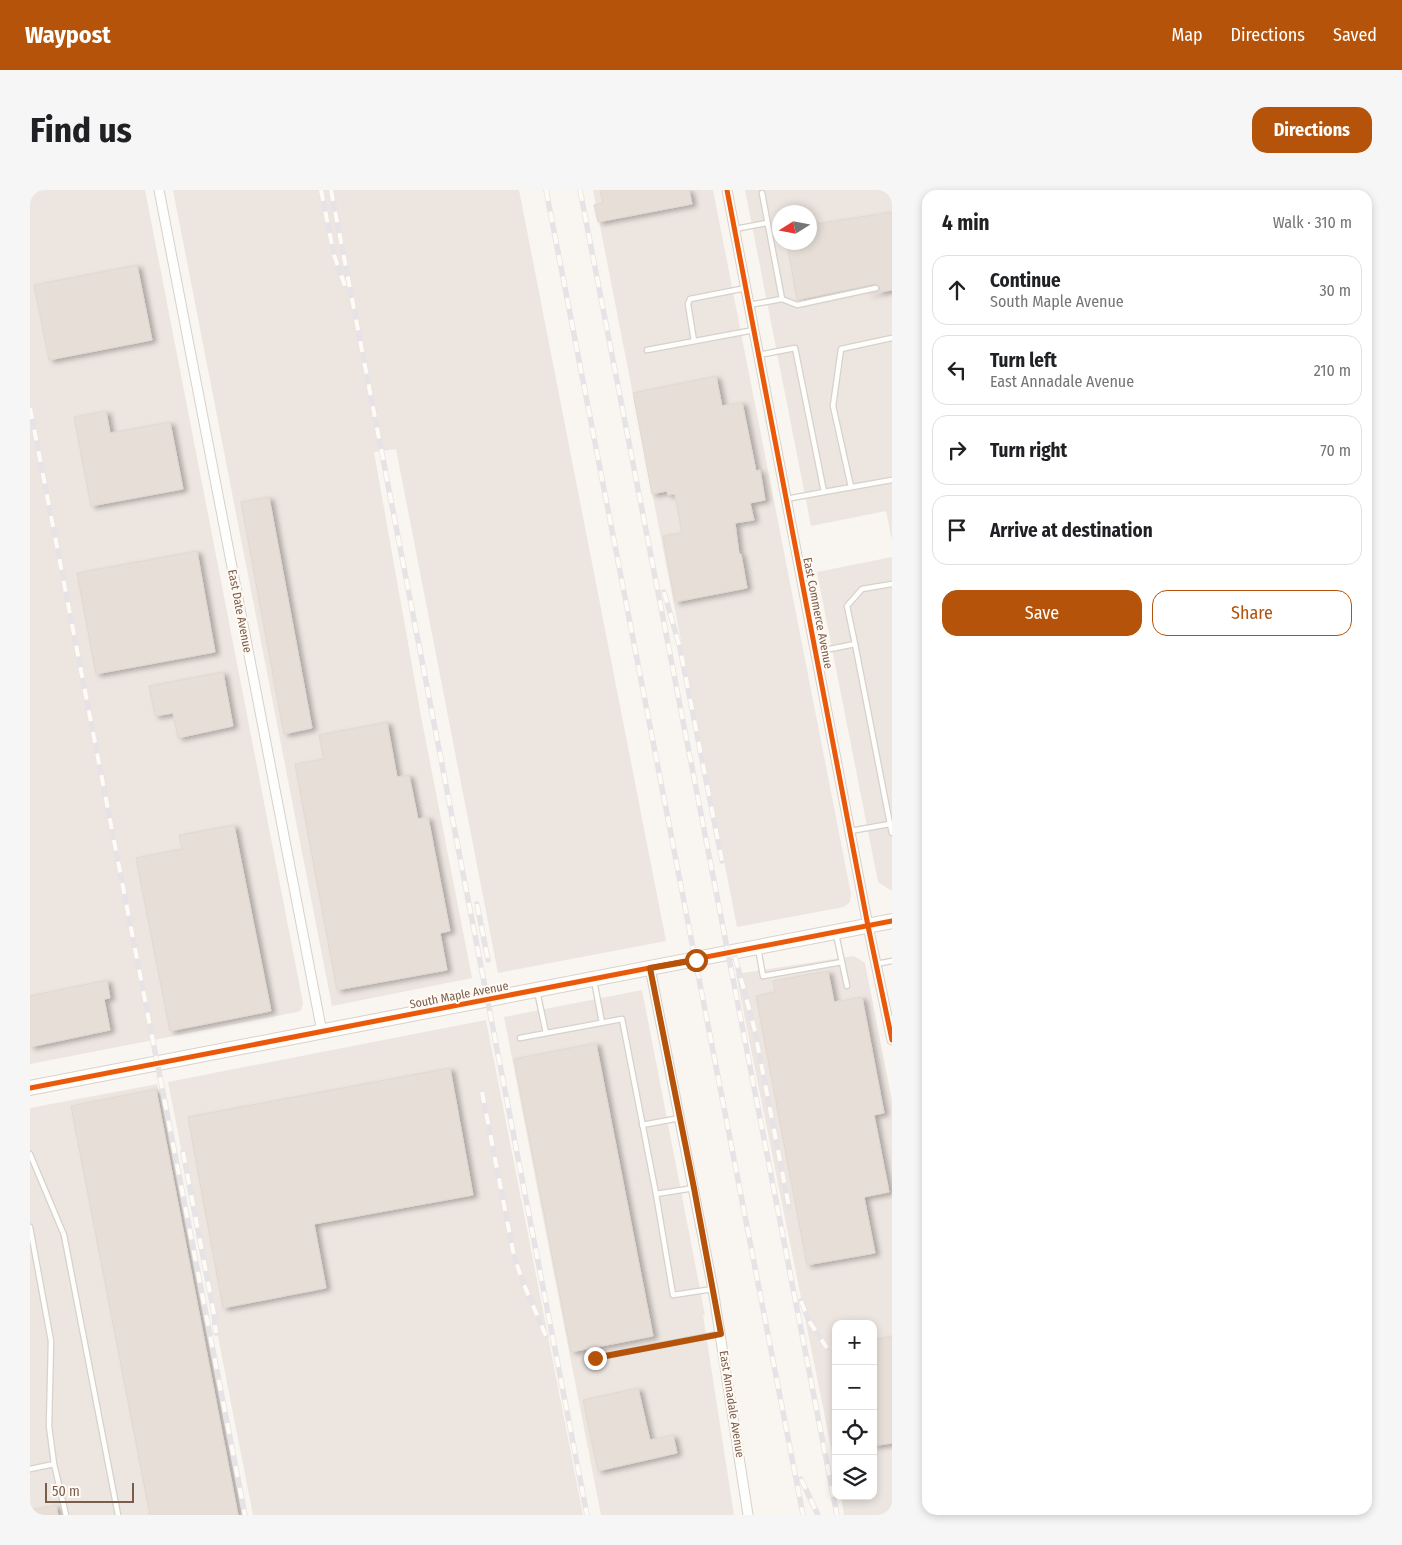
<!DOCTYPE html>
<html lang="en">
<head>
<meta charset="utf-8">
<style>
	:root { --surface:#fff; --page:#f6f6f6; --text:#202124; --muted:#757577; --line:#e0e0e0; --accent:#b45309 }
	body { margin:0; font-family:"Fira Sans Condensed",sans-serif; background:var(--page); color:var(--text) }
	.controls { position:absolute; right:15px; bottom:15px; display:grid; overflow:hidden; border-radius:10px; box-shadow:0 2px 8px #0003 }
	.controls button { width:45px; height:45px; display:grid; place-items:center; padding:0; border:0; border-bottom:1px solid var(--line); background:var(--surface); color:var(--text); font:25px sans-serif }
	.compass { position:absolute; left:742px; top:15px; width:45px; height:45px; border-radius:50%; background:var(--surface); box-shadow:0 2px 8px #0003; rotate:259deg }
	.scale { position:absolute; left:15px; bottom:12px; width:89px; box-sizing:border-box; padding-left:5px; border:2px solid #7a5c4d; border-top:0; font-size:14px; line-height:18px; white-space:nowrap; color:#7a5c4d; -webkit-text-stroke:4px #fffaf3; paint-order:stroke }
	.stop { position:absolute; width:15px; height:15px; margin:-11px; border:4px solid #b45309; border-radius:50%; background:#fff }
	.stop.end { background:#b45309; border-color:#fff; box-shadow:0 1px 5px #0008 }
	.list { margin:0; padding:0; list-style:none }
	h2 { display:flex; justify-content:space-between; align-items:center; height:65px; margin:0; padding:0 20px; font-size:21px }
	h2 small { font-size:16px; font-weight:400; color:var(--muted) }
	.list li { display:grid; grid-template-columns:32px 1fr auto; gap:15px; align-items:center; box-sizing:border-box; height:70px; margin:0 10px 10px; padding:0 10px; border:1px solid var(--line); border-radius:15px }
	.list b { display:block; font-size:19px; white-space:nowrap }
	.list p { margin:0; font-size:16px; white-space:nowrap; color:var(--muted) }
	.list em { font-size:16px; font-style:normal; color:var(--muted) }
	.actions { display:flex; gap:10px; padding:15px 20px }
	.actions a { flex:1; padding:11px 0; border:1px solid var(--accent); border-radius:15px; text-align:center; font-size:18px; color:var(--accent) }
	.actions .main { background:var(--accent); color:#fff }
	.icon { flex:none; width:28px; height:28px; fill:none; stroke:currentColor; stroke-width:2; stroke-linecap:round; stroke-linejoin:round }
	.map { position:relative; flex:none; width:862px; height:1325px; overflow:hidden; border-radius:15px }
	header { display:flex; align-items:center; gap:30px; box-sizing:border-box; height:70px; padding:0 25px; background:var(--accent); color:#fff }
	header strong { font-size:24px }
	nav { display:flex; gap:28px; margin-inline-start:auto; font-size:18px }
	.intro { display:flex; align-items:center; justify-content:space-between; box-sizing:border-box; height:120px; padding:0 30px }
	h1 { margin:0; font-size:35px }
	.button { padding:12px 22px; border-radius:15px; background:var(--accent); color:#fff; font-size:18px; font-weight:700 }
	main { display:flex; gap:30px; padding:0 30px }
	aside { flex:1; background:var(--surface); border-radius:15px; box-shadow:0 2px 8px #0003 }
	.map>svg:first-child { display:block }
	.industrial { fill:#ede5e0; fill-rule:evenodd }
	.building { fill:#e6ded7; stroke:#e2d8d2; filter:url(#shadow) }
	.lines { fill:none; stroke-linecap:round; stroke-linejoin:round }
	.lane-casing { stroke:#d7d1cb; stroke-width:7 }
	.street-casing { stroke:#d7d1cb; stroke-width:11 }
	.secondary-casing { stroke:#d9d2cb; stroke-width:16 }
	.lane { stroke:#fefefd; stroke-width:4.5 }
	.street { stroke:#fefefd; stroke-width:9 }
	.secondary { stroke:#fefefd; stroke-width:14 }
	.rail-casing { stroke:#e6e3e7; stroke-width:5.5 }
	.rail { stroke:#fffaf3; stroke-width:4; stroke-dasharray:11; stroke-linecap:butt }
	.cycleway-casing { stroke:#fffaf3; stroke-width:8 }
	.cycleway { stroke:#e8590c; stroke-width:5 }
	.route { stroke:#b45309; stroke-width:6 }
	.labels { text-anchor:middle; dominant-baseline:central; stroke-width:4; stroke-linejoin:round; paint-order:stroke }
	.street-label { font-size:12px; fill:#7a5c4d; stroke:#fffaf3 }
</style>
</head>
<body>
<header>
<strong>Waypost</strong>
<nav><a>Map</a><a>Directions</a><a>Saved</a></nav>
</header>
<div class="intro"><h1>Find us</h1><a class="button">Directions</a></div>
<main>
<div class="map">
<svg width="862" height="1325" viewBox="0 0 862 1325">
	<defs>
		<filter id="shadow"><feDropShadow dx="4.5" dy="2.5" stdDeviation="2.5" flood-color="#0004"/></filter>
	</defs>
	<rect width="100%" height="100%" fill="#f9f5f0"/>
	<g class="industrial">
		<path d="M 0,0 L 115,0 L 273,813 L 271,820 L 267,822 L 0,874 Z"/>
		<path d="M 143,0 L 489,0 L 636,751 L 468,783 L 366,259 L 344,262 L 391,526 L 442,788 L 302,816 Z"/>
		<path d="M 563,0 L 683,0 L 821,704 L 820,712 L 814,717 L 707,737 Z"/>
		<path d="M 715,0 L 862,0 L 862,350 L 856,321 L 781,336 ZM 749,22 L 779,22 L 779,52 L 749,52 Z"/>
		<path d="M 862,367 L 862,701 L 848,692 L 787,382 Z"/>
		<path d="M 824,766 L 835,773 L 862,911 L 862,1325 L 814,1325 L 811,1306 L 843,1306 L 843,1134 L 806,1134 L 806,1282 L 706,784 Z"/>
		<path d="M 612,800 L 675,1125 L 673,1125 L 704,1325 L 571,1325 L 474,827 Z"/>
		<path d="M 456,830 L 553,1325 L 223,1325 L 138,892 Z"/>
		<path d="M 127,894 L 212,1325 L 0,1325 L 0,918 Z"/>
	</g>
	<g class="building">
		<path d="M 570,0 L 659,0 L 662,14 L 568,32 L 564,15 L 573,13 Z"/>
		<path d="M 862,22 L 862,100 L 838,104 L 849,101 L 849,96 L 845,94 L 767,110 L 757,52 L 780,52 L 780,35 Z"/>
		<path d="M 107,75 L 122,150 L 19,170 L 4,95 Z"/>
		<path d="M 686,186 L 692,216 L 712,212 L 726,281 L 730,280 L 735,310 L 720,313 L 724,330 L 705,333 L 709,364 L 711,364 L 717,398 L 645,412 L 633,346 L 652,343 L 645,304 L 638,305 L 637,301 L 622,304 L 603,203 Z"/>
		<path d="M 76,221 L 80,243 L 140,232 L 153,299 L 61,316 L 44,227 Z"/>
		<path d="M 239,307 L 282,538 L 254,544 L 211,312 Z"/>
		<path d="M 167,361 L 185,462 L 66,484 L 47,383 Z"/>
		<path d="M 193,482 L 203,536 L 148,548 L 143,523 L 125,526 L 119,496 Z"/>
		<path d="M 357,532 L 367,587 L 379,585 L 388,629 L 398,627 L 420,741 L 410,743 L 417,780 L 307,800 L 265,574 L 294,569 L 289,545 Z"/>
		<path d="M 204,635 L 241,821 L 140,841 L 106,668 L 152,659 L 149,645 Z"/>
		<path d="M 798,781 L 804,812 L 832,807 L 854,923 L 844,925 L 859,1002 L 834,1007 L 845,1063 L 777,1075 L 726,806 L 745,802 L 743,791 Z"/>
		<path d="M 77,790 L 80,808 L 74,809 L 80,840 L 0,857 L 0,806 Z"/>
		<path d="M 566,853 L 623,1146 L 541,1162 L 484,869 Z"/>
		<path d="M 420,878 L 443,1005 L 284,1034 L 296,1098 L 193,1118 L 158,927 Z"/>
		<path d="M 126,899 L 208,1325 L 120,1325 L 41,916 Z"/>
		<path d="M 862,1146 L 862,1253 L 843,1256 L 843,1150 Z"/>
		<path d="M 608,1198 L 620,1250 L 643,1245 L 647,1263 L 568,1281 L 553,1210 Z"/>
		<path d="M 26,1315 L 28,1325 L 0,1325 L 0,1320 Z"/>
	</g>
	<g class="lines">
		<g class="lane-casing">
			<g id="lane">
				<path d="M 732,3 L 752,109"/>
				<path d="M 705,39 L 737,33"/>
				<path d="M 719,115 L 752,109 L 767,115 L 846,98"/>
				<path d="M 664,151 L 658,114 L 660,109 L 716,98"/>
				<path d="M 617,160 L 724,140"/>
				<path d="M 729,165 L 765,158 L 794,302 L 756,309"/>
				<path d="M 821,297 L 803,216 L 811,159 L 862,148"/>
				<path d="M 794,302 L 862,290"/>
				<path d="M 825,454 L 817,416 L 832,399 L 862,394"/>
				<path d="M 785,462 L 825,454 L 860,634 L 820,641"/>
				<path d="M 860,634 L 862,643"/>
				<path d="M 806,744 L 817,796"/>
				<path d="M 728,758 L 733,786 L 812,772"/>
				<path d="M 846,774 L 862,771"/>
				<path d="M 564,790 L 572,833"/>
				<path d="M 507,801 L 516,843"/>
				<path d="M 490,848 L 592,829 L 626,1004 L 643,1105 L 683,1099"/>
				<path d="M 612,935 L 650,928"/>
				<path d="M 0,964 L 34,1045 L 88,1325"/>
				<path d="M 626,1004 L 664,998"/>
				<path d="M 0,1037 L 21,1151 L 19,1236 L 24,1274 L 36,1325"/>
				<path d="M 565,1168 L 689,1144"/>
				<path d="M 0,1279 L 24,1274"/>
			</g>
		</g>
		<g class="street-casing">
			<g id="street">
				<path d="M 129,0 L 292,842"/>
				<path d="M 697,0 L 838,736 L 862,850"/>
				<path d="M 620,778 L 683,1099 L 718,1325"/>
			</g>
		</g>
		<g class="secondary-casing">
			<path id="secondary" d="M 0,898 L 862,731"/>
		</g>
		<use href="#lane" class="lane"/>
		<use href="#street" class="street"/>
		<use href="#secondary" class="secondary"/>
		<g class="rail-casing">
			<g id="rail">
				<path d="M 291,0 L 304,65 L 315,96"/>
				<path d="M 301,0 L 557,1325"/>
				<path d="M 516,0 L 773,1325"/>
				<path d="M 550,0 L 807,1325"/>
				<path d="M 0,218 L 215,1325"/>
				<path d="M 634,402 L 650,458 L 692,671"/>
				<path d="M 447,714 L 458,770"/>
				<path d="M 705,767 L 724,837 L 759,1017"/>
				<path d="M 452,902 L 484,1066 L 492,1090 L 516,1146"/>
				<path d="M 153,962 L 184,1124 L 186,1143"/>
				<path d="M 771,1111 L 779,1131 L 797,1158"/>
				<path d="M 771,1289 L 788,1325"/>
			</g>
		</g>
		<use href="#rail" class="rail"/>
		<g class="cycleway-casing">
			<g id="cycleway">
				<path d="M 697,0 L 838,736 L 862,850"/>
				<path d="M 0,898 L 862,731"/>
			</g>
		</g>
		<use href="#cycleway" class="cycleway"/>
	</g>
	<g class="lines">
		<path class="route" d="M 565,1168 L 691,1144 L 664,998 L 620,778 L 666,770"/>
	</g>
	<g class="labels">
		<g class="street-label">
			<text transform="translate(210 421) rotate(79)">East Date Avenue</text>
			<text transform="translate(788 423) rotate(79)">East Commerce Avenue</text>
			<text transform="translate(429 805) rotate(-11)">South Maple Avenue</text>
			<text transform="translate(702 1214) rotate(81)">East Annadale Avenue</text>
		</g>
	</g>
</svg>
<div class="controls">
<button>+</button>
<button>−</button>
<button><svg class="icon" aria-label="locate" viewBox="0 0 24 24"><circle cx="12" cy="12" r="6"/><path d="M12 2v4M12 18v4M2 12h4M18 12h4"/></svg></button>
<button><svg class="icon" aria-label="layers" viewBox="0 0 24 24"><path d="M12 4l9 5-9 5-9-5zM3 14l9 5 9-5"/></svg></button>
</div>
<svg class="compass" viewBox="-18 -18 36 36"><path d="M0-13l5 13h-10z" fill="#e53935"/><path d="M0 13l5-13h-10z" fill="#757577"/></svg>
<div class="scale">50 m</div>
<div class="stop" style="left:666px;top:770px"></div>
<div class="stop end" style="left:565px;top:1168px"></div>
</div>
<aside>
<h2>4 min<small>Walk · 310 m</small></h2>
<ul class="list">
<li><svg class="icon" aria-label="ahead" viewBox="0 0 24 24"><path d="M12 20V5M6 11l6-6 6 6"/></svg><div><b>Continue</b><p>South Maple Avenue</p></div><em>30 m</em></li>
<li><svg class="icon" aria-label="left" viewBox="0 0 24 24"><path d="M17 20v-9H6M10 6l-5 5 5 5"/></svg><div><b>Turn left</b><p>East Annadale Avenue</p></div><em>210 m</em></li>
<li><svg class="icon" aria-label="right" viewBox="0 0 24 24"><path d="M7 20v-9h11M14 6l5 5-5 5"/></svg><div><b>Turn right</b></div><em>70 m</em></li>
<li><svg class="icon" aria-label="arrive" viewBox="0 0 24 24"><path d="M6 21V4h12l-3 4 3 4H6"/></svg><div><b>Arrive at destination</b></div></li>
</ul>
<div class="actions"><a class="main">Save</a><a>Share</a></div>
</aside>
</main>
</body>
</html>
